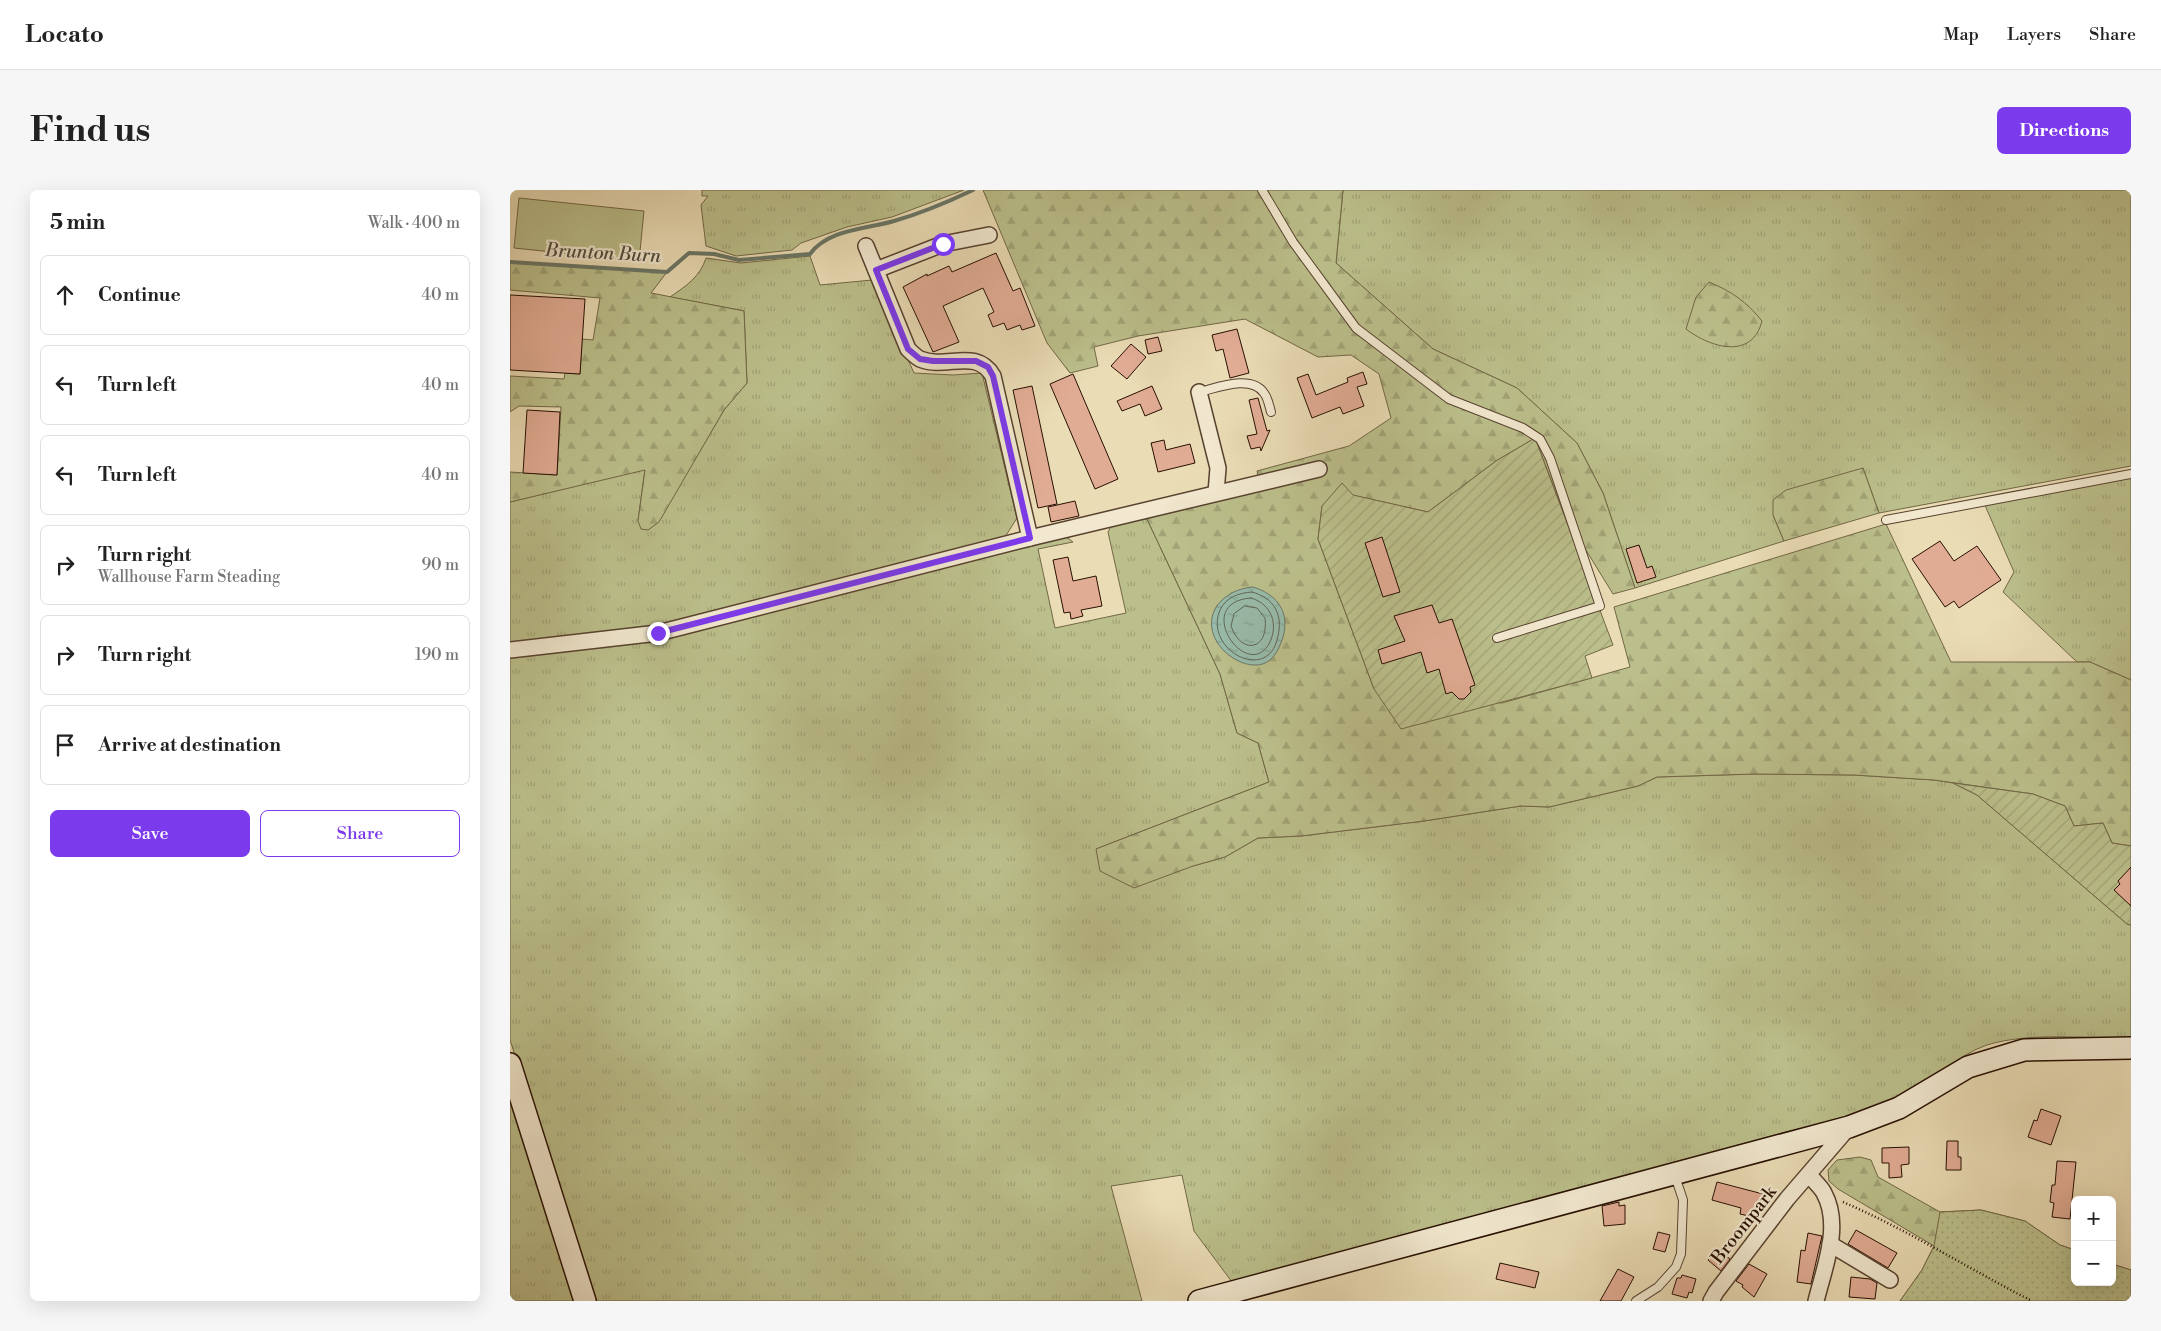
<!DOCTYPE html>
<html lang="en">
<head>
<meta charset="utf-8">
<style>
	:root { --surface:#fff; --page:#f6f6f6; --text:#222; --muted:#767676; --line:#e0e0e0; --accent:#7c3aed }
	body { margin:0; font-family:"Libre Bodoni",serif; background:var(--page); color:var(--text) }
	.controls { position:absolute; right:15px; bottom:15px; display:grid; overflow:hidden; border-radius:8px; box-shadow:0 5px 20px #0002 }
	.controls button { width:45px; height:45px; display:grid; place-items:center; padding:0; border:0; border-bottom:1px solid var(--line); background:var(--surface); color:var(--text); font:25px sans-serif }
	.stop { position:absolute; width:15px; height:15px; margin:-11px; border:4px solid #7c3aed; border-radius:50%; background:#fff }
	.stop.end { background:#7c3aed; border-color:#fff; box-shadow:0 1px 5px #0008 }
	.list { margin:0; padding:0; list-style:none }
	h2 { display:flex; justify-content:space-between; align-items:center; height:65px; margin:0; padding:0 20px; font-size:21px }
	h2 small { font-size:16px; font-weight:400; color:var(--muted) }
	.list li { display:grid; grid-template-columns:32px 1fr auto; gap:15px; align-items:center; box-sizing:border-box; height:80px; margin:0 10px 10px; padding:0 10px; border:1px solid var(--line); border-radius:8px }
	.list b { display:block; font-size:19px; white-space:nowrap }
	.list p { margin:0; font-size:16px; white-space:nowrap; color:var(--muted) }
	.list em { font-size:16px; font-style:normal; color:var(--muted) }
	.actions { display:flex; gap:10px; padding:15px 20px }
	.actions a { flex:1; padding:11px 0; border:1px solid var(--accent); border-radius:8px; text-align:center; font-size:18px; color:var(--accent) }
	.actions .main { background:var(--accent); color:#fff }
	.icon { flex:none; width:28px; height:28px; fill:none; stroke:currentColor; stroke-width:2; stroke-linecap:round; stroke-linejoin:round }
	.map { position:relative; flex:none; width:1621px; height:1111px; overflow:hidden; border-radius:8px }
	header { display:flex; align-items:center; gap:30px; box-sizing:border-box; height:70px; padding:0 25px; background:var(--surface); border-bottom:1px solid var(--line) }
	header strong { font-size:24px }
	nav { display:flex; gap:28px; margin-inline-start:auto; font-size:18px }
	.intro { display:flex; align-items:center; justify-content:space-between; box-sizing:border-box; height:120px; padding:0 30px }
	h1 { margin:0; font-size:35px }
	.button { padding:12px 22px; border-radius:8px; background:var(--accent); color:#fff; font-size:18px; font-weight:700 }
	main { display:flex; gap:30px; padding:0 30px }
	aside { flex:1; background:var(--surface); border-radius:8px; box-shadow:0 5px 20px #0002 }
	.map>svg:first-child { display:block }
	.grass { fill:url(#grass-tufts); stroke:#726746 }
	.forest { fill:url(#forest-firs); stroke:#726746 }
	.park { fill:url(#park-dots); stroke:#726746 }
	.garden { fill:url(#garden-furrows); stroke:#726746 }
	.pitch { fill:#bbbf8b; stroke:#726746 }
	.water { fill:url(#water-ripples); stroke:#6b7767 }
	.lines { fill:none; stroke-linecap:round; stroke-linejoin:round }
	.shore { stroke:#606656; stroke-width:1 }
	.stream { stroke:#6b7767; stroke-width:4 }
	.building { fill:#e1ac94; stroke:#280f02 }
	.service-casing { stroke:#58422f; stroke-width:10 }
	.minor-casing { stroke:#58422f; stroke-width:18 }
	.secondary-casing { stroke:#280f02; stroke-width:24 }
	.path { stroke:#280f02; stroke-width:2.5; stroke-dasharray:1 2.5; stroke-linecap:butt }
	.service { stroke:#f1e8cf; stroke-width:8 }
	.minor { stroke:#f1e8cf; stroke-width:15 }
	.secondary { stroke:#f1e8cf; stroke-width:21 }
	.route { stroke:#7c3aed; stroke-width:6 }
	.labels { text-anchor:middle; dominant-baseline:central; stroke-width:4.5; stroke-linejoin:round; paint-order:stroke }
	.street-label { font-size:18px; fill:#280f02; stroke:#f1e8cf }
	.water-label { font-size:19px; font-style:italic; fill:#4f4c3d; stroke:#f1e8cf }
</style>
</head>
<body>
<header>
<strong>Locato</strong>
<nav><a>Map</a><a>Layers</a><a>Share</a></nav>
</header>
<div class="intro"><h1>Find us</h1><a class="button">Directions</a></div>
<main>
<aside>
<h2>5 min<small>Walk · 400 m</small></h2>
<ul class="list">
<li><svg class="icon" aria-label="ahead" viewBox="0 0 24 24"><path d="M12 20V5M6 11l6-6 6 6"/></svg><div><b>Continue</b></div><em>40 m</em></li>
<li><svg class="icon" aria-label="left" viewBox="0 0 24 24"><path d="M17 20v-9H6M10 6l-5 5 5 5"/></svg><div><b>Turn left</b></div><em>40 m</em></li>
<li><svg class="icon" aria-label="left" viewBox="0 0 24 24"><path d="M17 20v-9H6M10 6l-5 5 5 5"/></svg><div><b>Turn left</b></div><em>40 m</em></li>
<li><svg class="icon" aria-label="right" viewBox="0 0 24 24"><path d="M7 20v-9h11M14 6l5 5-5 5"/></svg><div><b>Turn right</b><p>Wallhouse Farm Steading</p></div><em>90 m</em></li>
<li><svg class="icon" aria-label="right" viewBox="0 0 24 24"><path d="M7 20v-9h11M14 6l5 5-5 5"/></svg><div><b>Turn right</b></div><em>190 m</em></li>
<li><svg class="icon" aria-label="arrive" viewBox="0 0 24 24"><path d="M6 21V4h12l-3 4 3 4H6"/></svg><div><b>Arrive at destination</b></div></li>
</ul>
<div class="actions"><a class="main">Save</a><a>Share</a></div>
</aside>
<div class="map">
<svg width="1621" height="1111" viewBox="0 0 1621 1111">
	<defs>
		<pattern id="grass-tufts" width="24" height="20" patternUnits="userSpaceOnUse" patternTransform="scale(1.25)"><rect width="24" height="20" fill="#bbbf8b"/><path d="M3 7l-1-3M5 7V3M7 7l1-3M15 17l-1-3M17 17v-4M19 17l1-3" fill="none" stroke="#a1a376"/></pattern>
		<pattern id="forest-firs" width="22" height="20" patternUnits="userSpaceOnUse" patternTransform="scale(1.25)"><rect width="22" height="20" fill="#bbbf8b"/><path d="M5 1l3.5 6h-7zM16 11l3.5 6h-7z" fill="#a1a376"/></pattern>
		<pattern id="park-dots" width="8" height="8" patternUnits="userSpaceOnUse" patternTransform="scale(1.25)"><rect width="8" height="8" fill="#bbbf8b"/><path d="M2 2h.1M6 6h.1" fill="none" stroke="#a1a376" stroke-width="1.8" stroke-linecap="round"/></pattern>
		<pattern id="garden-furrows" width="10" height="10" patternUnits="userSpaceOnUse" patternTransform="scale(1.25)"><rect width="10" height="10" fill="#bbbf8b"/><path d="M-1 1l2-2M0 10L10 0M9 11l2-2" fill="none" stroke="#a1a376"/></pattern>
		<pattern id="water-ripples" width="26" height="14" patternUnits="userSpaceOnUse" patternTransform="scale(1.25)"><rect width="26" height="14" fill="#98bcab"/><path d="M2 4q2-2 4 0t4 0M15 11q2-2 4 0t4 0" fill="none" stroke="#83a092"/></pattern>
	</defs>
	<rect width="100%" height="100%" fill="#eadcb5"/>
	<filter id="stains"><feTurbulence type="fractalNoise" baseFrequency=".004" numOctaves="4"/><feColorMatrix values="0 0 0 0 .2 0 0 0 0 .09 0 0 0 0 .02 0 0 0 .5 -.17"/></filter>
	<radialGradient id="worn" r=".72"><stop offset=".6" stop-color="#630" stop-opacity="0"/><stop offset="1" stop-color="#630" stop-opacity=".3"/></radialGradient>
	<g class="grass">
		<path d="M 192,0 L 454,0 L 382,27 L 337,37 L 291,53 L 282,60 L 226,66 L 196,56 L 191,15 L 198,6 L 192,6 Z"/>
		<path d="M 833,0 L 1621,0 L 1621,276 L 1369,323 L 1353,278 L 1263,325 L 1274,351 L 1125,398 L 1093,303 L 1067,253 L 1007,198 L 923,159 L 826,73 Z"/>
		<path d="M 300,66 L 310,95 L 362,90 L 404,183 L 443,185 L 472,183 L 507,328 L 495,347 L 145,438 L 0,453 L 0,312 L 135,279 L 128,331 L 138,340 L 148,332 L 214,220 L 237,193 L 234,121 L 160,107 C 176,96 190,87 196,68 L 231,73 Z"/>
		<path d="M 1621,286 L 1621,490 L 1580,472 L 1567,472 L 1493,402 L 1504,382 L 1474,313 Z"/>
		<path d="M 636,327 L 710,484 L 727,543 L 748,553 L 759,592 L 586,659 L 683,676 L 715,667 L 748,648 L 791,646 L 914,631 L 1011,616 L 1039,617 L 1128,596 L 1147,587 L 1244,584 L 1344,585 L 1424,590 L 1443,593 L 1467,605 L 1617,734 L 1621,735 L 1621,849 C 1578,848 1518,842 1477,855 C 1447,865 1424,891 1397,906 C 1360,927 1316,933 1276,942 L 722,1092 L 684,1041 L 672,985 L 601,996 L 632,1111 L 87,1111 L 0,850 L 0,464 L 150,448 L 555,346 L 563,352 L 528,359 L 545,438 L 616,423 L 598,342 L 603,333 Z"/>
		<path d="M 0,902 L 65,1111 L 0,1111 Z"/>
	</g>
	<g class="forest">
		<path d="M 473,0 L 833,0 L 826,73 L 923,159 L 1007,198 L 1067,253 L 1093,303 L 1125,398 L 1103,404 L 1055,326 L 1025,248 L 986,271 L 918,322 L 842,305 L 812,316 L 808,349 L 864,499 L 992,513 L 1120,477 L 1104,417 L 1376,334 L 1441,472 L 1580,472 L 1621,490 L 1621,656 L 1602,653 L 1593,633 L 1564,636 L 1555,616 L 1523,604 L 1424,590 L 1344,585 L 1244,584 L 1147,587 L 1128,596 L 1039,617 L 1011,616 L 914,631 L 791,646 L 748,648 L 715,667 L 683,676 L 624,698 L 590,681 L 586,659 L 759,592 L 748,553 L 727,543 L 710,484 L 636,327 L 751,300 L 747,281 L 839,256 L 881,228 L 869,184 L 841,165 L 808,167 L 735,129 L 628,146 L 584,157 L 588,176 L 560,183 L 537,153 Z"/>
		<path d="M 0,72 L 157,82 L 141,103 L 234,121 L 237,193 L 214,220 L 149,332 L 138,340 L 131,339 L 128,331 L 135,280 L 0,312 L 0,282 L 47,285 L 51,217 L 9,216 L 0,222 L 0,186 L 54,189 L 55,183 L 70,184 L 72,149 L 83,150 L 90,108 L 0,100 Z"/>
		<path d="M 1199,92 C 1221,101 1237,112 1252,131 C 1242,170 1201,158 1176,139 L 1186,107 Z"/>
		<path d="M 1353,278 L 1369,323 L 1274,351 L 1263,325 L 1263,310 L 1276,300 Z"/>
		<path d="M 1350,967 L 1361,970 L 1368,987 L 1430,1022 L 1471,1020 L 1515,1031 L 1550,1055 L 1565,1060 L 1565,1092 L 1602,1092 L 1602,1074 L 1621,1080 L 1621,1111 L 1390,1111 L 1412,1080 L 1424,1056 L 1328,999 L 1319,991 L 1318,980 L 1327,970 Z"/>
	</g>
	<path class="park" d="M 1471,1020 L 1515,1031 L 1550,1055 L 1565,1060 L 1565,1092 L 1602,1092 L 1602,1074 L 1621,1080 L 1621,1111 L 1390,1111 L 1412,1080 L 1424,1056 L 1430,1022 Z"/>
	<g class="garden">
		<path d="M 1025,248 L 1103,455 L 1075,466 L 1082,488 L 891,539 L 864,499 L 808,349 L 812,316 L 832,293 L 843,305 L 918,322 L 986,271 Z"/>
		<path d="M 1443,593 L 1523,604 L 1555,616 L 1564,636 L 1593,633 L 1602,653 L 1621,656 L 1621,735 L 1617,734 L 1467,605 Z"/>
	</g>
	<path class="pitch" d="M 9,8 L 134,21 L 129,71 L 4,58 Z"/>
	<path class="water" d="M 743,397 C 776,407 783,434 766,463 C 752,487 718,471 707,452 C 690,423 715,399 743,397 Z"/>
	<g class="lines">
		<g class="shore">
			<path d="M 742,402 C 764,408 773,424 768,446 C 759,495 693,460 710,420 C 716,407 729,403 742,402 Z"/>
			<path d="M 741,408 C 762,414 769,435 759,454 C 736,493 681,412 741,408 Z"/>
			<path d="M 735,416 L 747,418 L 755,428 C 759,461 731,465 721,436 L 724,424 Z"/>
		</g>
		<path class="stream" d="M 0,72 L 157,82 L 179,63 L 204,64 L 229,70 L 300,64 C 318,39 357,39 384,31 C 412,23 438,12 463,0"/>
	</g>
	<g class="building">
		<path d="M 486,63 L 503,101 L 510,98 L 525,136 L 512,140 L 510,135 L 497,140 L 494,133 L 483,137 L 478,125 L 484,122 L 473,98 L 433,116 L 449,152 L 423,162 L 393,97 L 417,84 L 417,86 L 439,76 L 442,82 Z"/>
		<path d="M 0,105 L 75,109 L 70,184 L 0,180 Z"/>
		<path d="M 727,139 L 739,183 L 720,188 L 713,159 L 706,161 L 702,145 Z"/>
		<path d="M 648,147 L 652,161 L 638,164 L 635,150 Z"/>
		<path d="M 621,154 L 636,167 L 617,189 L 601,176 Z"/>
		<path d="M 853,182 L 857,194 L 847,197 L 854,216 L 833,224 L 830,217 L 802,228 L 787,188 L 798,184 L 806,205 L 838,192 L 837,188 Z"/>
		<path d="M 563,184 L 608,289 L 585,299 L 540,194 Z"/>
		<path d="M 522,196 L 547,314 L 528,318 L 503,200 Z"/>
		<path d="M 642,196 L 652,219 L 635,226 L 630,214 L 612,221 L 607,211 Z"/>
		<path d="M 748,208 L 757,241 L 760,240 L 751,261 L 750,257 L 741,259 L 737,246 L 747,244 L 739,210 Z"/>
		<path d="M 17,220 L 50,222 L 47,285 L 13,283 Z"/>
		<path d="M 654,250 L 656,260 L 680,254 L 685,273 L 648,282 L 641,253 Z"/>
		<path d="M 565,311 L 569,326 L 541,332 L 538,317 Z"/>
		<path d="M 872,347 L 890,402 L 873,407 L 855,353 Z"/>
		<path d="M 1430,351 L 1444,371 L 1467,356 L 1491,390 L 1449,418 L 1444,411 L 1435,417 L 1402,369 Z"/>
		<path d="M 1129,355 L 1137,378 L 1142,376 L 1146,387 L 1127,393 L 1116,359 Z"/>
		<path d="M 558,367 L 563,391 L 586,386 L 592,416 L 571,420 L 573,426 L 561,429 L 560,422 L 554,423 L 543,370 Z"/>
		<path d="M 922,415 L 929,433 L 942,429 L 965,495 L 960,497 L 961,502 L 954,509 L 949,509 L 942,502 L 936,504 L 929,479 L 917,483 L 911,462 L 872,474 L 868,460 L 895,451 L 884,426 Z"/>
		<path d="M 1621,677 L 1621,716 L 1604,700 L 1610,694 L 1608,691 Z"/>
		<path d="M 1531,919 L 1551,926 L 1541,955 L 1518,947 L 1524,930 L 1527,931 Z"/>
		<path d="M 1437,951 L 1448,951 L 1448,967 L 1451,967 L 1451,980 L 1436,980 Z"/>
		<path d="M 1399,957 L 1399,974 L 1391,975 L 1392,987 L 1379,988 L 1379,973 L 1372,973 L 1372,958 Z"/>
		<path d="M 1547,971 L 1566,972 L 1560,1029 L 1542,1027 L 1544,1013 L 1540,1012 L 1542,995 L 1545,995 Z"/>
		<path d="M 1207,992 L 1253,1004 L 1249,1020 L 1246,1019 L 1243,1027 L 1230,1024 L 1231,1018 L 1202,1010 Z"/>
		<path d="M 1109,1012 L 1109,1016 L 1115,1015 L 1115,1034 L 1094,1036 L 1092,1016 Z"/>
		<path d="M 1346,1040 L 1387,1063 L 1378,1078 L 1338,1054 Z"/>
		<path d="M 1148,1042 L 1160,1045 L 1155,1062 L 1143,1059 Z"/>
		<path d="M 1298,1043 L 1312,1046 L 1301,1094 L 1287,1092 L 1291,1060 L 1295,1061 Z"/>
		<path d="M 1207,1059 L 1220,1069 L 1211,1081 L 1198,1070 Z"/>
		<path d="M 990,1073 L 1029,1082 L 1025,1098 L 986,1089 Z"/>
		<path d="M 1239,1074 L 1257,1084 L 1244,1107 L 1232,1097 L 1233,1095 L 1226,1091 Z"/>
		<path d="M 1108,1079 L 1124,1087 L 1111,1111 L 1090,1111 Z"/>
		<path d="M 1172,1085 L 1186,1089 L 1182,1103 L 1179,1102 L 1177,1108 L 1162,1104 L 1167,1088 L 1171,1088 Z"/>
		<path d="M 1341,1087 L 1360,1089 L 1367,1093 L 1365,1109 L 1339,1107 Z"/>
	</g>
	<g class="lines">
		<g class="service-casing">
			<g id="service">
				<path d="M 752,0 L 783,52 L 846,138 L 939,209 L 1013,238 L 1030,249 L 1040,268 L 1090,416 L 987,448"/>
				<path d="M 689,202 C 707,198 741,184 754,203 C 758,208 759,215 761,222"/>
				<path d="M 1376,330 L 1621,284"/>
				<path d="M 1126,1111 L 1148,1097 L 1166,1077 L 1171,1064 L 1173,1010 L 1165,986"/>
			</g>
		</g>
		<g class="minor-casing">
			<g id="minor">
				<path d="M 356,56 L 398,159 C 401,162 406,167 410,169 C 436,180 466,157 483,186 L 520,348"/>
				<path d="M 366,80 L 433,54 L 479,45"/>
				<path d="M 689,202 L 708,278 L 706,303"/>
				<path d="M 0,460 L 148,443 L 520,348 L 809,279"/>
				<path d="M 1299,985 C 1304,991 1311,997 1314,1003 C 1332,1036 1314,1078 1306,1111"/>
				<path d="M 1320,1054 L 1380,1090"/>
				<path d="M 1201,1111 L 1206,1102 L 1277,1009 L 1339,937"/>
			</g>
		</g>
		<g class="secondary-casing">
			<g id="secondary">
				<path d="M 0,874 L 75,1111"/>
				<path d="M 689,1111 L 1339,937 L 1389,918 L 1458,877 L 1514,860 L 1621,858"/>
			</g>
		</g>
		<path class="path" d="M 1333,1012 C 1398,1040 1459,1079 1522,1111"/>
		<use href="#service" class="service"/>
		<use href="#minor" class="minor"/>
		<use href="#secondary" class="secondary"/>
	</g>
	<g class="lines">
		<path class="route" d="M 148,443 L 520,348 L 483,186 L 478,177 L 466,171 L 423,171 L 410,169 L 398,159 L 366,80 L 433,54"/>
	</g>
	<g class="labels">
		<g class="street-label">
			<text transform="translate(1234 1035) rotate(-52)">Broompark</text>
		</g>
		<g class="water-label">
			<text transform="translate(93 63) rotate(3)">Brunton Burn</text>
		</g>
	</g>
	<rect width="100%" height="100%" filter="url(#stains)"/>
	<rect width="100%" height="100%" fill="url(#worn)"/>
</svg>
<div class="controls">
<button>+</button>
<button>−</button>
</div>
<div class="stop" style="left:433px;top:54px"></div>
<div class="stop end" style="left:148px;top:443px"></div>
</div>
</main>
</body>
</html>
